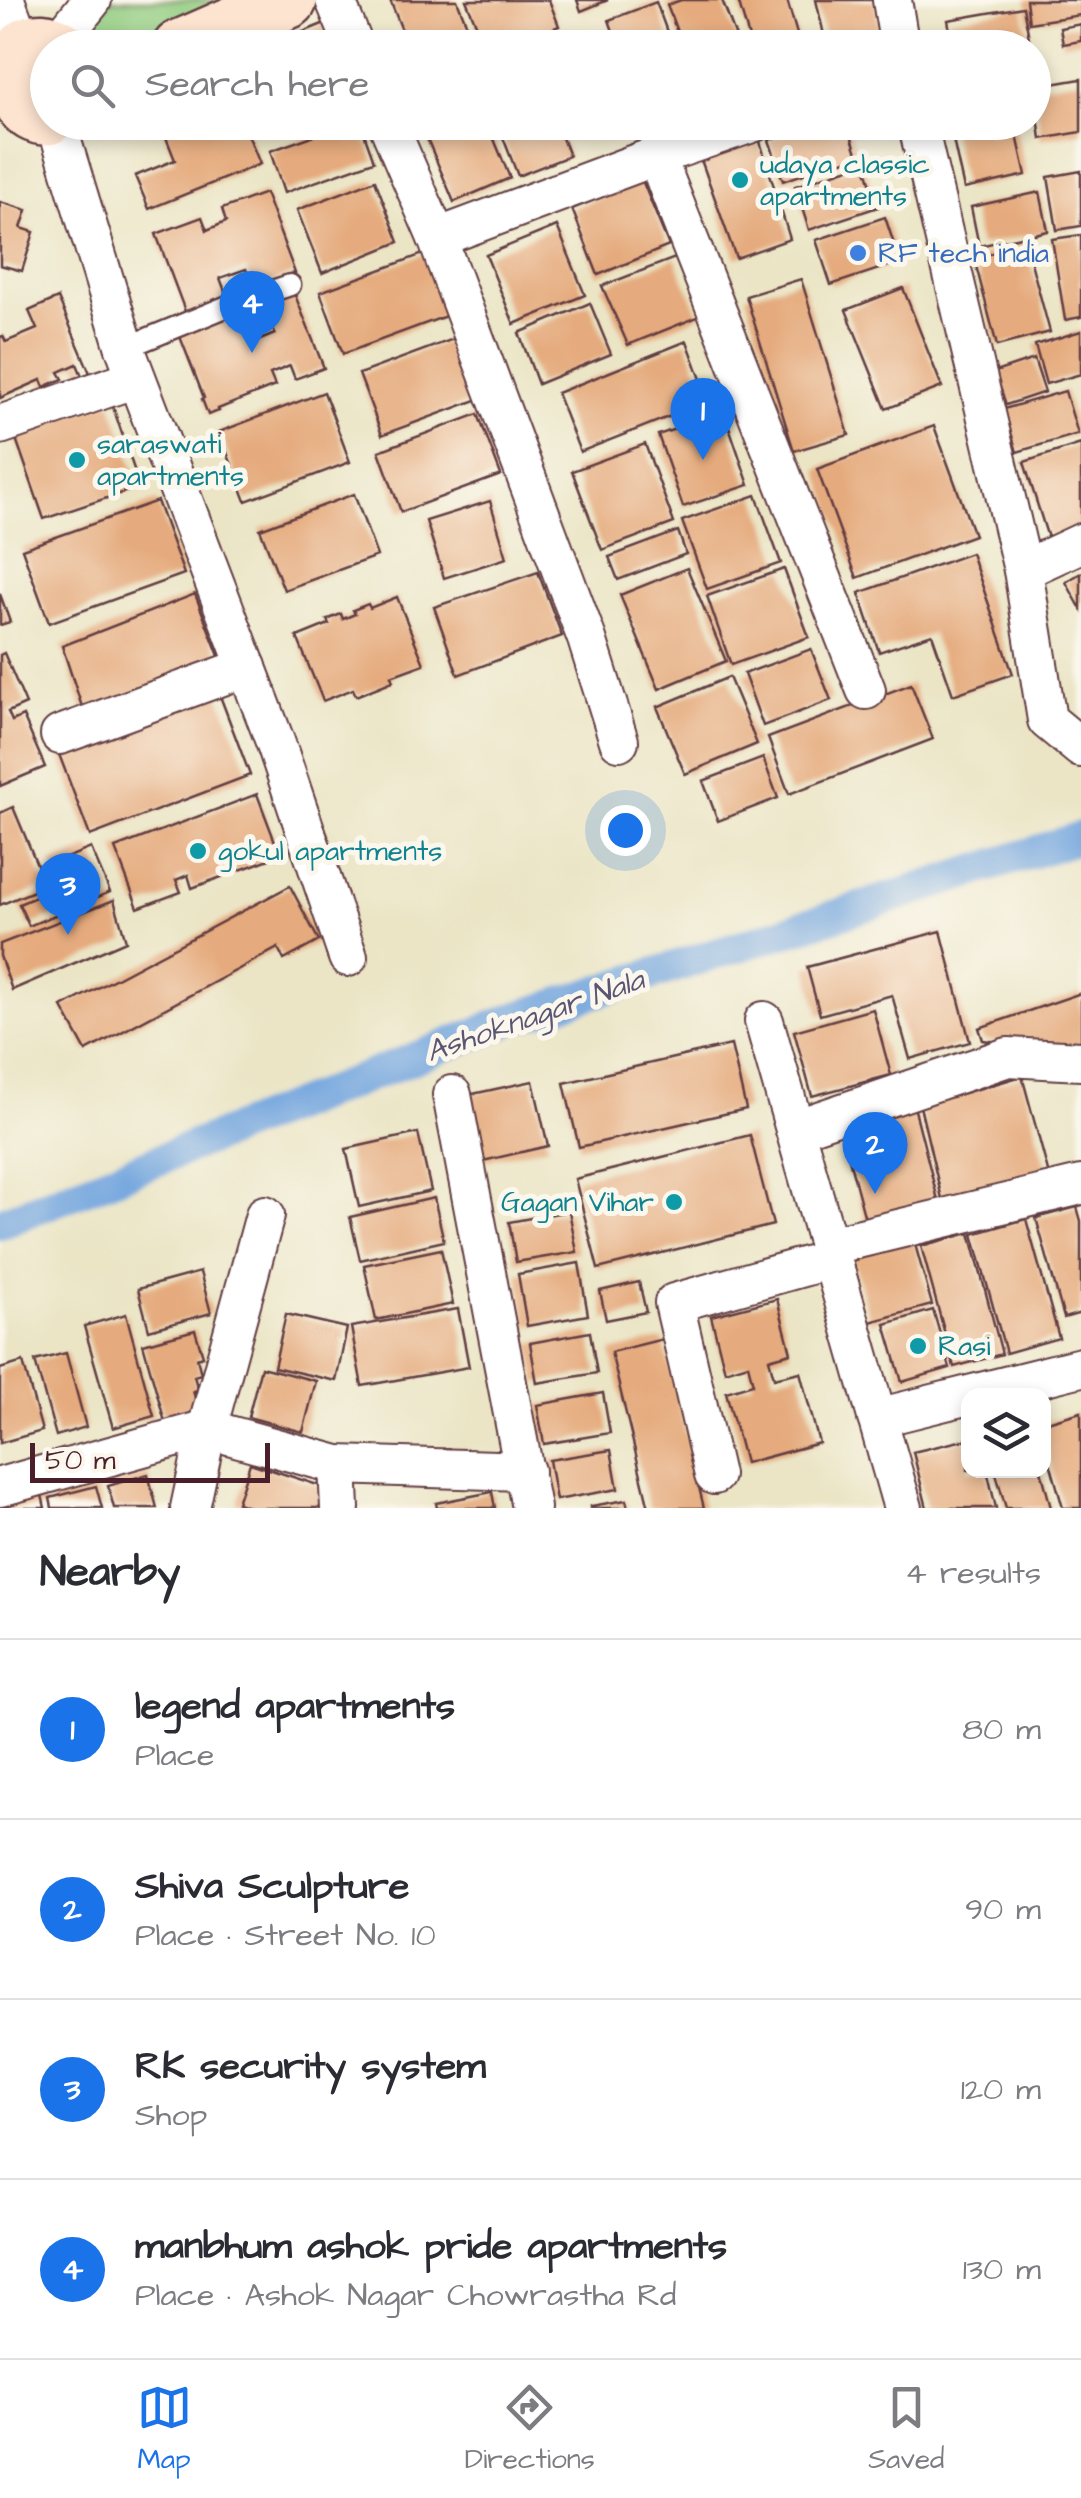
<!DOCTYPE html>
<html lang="en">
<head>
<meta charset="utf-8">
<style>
	:root { --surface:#fff; --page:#f2f2f3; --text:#2b2b33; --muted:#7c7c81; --line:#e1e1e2; --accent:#1a73e8 }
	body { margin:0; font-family:"Architects Daughter",sans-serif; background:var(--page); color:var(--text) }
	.controls { position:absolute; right:30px; bottom:30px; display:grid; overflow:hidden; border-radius:20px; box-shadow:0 5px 15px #0003 }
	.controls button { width:90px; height:90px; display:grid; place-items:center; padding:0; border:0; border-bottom:2px solid var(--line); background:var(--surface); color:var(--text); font:50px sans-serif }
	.scale { position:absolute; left:30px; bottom:25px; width:240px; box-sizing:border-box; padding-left:10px; border:5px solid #4a1f2b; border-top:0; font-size:28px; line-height:35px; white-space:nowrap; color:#4a1f2b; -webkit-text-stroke:8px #fbf7ec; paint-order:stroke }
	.you { position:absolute; left:625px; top:830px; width:35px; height:35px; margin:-25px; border:8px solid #fff; border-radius:50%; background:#1a73e8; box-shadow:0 0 0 15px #1a73e833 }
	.badge { display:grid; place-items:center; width:65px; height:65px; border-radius:50%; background:var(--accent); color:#fff; font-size:32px; font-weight:700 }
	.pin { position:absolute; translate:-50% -82px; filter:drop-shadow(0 2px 5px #0008) }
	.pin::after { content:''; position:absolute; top:52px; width:35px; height:30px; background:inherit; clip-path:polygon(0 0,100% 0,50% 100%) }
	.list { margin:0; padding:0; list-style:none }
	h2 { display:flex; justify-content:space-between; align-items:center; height:130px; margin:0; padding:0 40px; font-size:42px }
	h2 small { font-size:32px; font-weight:400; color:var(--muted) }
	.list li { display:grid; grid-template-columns:65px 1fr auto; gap:30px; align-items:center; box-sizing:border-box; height:180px; padding:0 40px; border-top:2px solid var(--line) }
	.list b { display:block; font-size:38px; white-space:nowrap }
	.list p { margin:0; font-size:32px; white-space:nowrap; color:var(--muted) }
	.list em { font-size:32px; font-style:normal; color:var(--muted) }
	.icon { flex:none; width:55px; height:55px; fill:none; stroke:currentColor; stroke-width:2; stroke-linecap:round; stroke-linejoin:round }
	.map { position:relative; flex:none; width:1081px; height:1508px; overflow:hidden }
	.search { position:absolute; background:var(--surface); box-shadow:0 5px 15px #0003; left:30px; right:30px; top:30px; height:110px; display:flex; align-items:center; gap:25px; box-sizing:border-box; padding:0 35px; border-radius:55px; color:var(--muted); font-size:38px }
	.sheet { height:850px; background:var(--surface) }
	nav { display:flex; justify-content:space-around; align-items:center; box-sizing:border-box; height:140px; border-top:2px solid var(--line); background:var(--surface); font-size:28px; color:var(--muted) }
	nav a { display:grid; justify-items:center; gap:5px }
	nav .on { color:var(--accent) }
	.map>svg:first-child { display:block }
	.green { fill:#90cc80; stroke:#6d7656; stroke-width:2.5 }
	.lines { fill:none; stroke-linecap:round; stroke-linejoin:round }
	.canal { stroke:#72a5de; stroke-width:32 }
	.building { fill:#e5aa7d }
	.service-casing { stroke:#623d42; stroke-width:25 }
	.minor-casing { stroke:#623d42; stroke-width:42 }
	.tertiary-casing { stroke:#623d42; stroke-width:52 }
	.secondary-casing { stroke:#623d42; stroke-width:60 }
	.service { stroke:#fff; stroke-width:20 }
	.minor { stroke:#fff; stroke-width:38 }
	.tertiary { stroke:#fff; stroke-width:48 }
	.secondary { stroke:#fde4d0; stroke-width:55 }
	.culture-dot { fill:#0f9aa8; stroke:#fbf7ec; stroke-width:4 }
	.shop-dot { fill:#3f7fe0; stroke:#fbf7ec; stroke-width:4 }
	.labels { text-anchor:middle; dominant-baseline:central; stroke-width:10; stroke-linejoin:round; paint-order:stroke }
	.culture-label { font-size:28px; fill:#0d838f; stroke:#fbf7ec; text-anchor:start }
	.shop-label { font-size:28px; fill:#366cbe; stroke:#fbf7ec; text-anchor:start }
	.water-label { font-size:30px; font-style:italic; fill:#5a5573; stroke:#fbf7ec }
</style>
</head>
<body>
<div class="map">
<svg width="1081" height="1508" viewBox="0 0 1081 1508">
	<rect width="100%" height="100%" fill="#fbf7ec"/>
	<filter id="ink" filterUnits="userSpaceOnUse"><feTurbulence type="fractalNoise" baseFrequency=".01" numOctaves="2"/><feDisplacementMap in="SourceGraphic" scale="20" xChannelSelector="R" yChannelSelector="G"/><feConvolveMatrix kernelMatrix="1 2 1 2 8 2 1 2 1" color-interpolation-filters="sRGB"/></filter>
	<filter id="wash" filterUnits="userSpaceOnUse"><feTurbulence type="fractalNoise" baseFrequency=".0048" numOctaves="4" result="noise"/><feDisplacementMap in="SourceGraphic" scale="40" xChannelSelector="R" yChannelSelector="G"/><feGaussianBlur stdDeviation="2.25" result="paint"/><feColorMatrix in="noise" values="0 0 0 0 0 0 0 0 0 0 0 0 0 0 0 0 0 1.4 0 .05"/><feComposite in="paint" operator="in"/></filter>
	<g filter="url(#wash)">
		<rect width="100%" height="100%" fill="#ebe5c6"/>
		<path class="green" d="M 111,0 L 228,0 L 144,47 L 84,47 L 79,33 Z"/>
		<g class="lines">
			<path class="canal" d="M 0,1223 L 515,1018 L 1081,837"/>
		</g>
		<g id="blocks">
			<g class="building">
				<path d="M 390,0 L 457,0 L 476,48 L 409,48 Z"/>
				<path d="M 466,0 L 549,0 L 559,26 L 506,48 L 486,48 Z"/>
				<path d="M 577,0 L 608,0 L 581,11 Z"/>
				<path d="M 681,0 L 722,0 L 740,48 L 683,48 L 667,5 Z"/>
				<path d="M 738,0 L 787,0 L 801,48 L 752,48 Z"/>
				<path d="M 816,0 L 874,0 L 882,37 L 827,48 Z"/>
				<path d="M 1026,0 L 1081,0 L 1081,15 L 1029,23 Z"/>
				<path d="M 656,2 L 673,48 L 619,48 L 609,20 Z"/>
				<path d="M 1023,7 L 1031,48 L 953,48 L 948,20 Z"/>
				<path d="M 330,21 L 341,48 L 266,48 L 266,47 Z"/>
				<path d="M 1081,24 L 1081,41 L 1063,44 L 1060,28 Z"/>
				<path d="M 1081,79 L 1081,132 L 1041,139 L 1034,87 Z"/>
				<path d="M 160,122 L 243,122 L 260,164 L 149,209 L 135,176 L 175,160 Z"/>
				<path d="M 340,122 L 360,122 L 374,161 L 284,193 L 270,151 L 341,126 Z"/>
				<path d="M 420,122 L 487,122 L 510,178 L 454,202 Z"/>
				<path d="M 497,122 L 556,122 L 569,156 L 518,176 Z"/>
				<path d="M 570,122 L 613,122 L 613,123 L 575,136 Z"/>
				<path d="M 821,122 L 847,122 L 858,156 L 783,181 L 769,140 Z"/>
				<path d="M 949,122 L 1014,122 L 1026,175 L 964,189 Z"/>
				<path d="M 758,135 L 790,239 L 736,258 L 699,154 Z"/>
				<path d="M 864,163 L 878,207 L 809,230 L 795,186 Z"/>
				<path d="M 1081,171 L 1081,226 L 1057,230 L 1048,177 Z"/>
				<path d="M 375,180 L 399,242 L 322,273 L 297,210 Z"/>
				<path d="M 642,180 L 669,246 L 598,275 L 572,209 Z"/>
				<path d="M 1040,192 L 1048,231 L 979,246 L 971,207 Z"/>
				<path d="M 265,193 L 295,273 L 254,289 L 246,269 L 220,278 L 228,299 L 186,314 L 156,234 L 202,217 L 207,230 L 226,222 L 222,209 Z"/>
				<path d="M 0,202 L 27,210 L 21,228 L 34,232 L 22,271 L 0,265 Z"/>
				<path d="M 885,217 L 900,262 L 831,285 L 816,240 Z"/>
				<path d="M 557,226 L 585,295 L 514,324 L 486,255 Z"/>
				<path d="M 1081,235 L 1081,317 L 1065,320 L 1052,239 Z"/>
				<path d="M 1026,244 L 1050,332 L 997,346 L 974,258 Z"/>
				<path d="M 423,254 L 446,316 L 343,354 L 320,292 Z"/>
				<path d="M 675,258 L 700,316 L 628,345 L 602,286 Z"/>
				<path d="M 801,279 L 849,435 L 794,451 L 746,296 Z"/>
				<path d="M 903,288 L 942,387 L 886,409 L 846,310 Z"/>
				<path d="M 293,290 L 324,368 L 295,379 L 290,366 L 270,374 L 275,386 L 218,409 L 219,411 L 208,415 L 202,399 L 204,398 L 179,334 L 247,307 L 260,340 L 275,334 L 262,301 Z"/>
				<path d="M 58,298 L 90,373 L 82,376 L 77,364 L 59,372 L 63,379 L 44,387 L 41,380 L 0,398 L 0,337 L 3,336 L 6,342 L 37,329 L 29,311 Z"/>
				<path d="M 590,303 L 611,354 L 538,384 L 519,333 Z"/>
				<path d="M 1081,331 L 1081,374 L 1046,384 L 1035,345 Z"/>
				<path d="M 456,338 L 479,399 L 382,435 L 359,374 Z"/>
				<path d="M 687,341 L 709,401 L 580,452 L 557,393 Z"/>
				<path d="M 1034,359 L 1045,392 L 1006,405 L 995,372 Z"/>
				<path d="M 1065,391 L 1078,434 L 1017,452 L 1004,409 Z"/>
				<path d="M 324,392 L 350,462 L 246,501 L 219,432 Z"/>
				<path d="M 111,401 L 140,487 L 44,519 L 14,433 Z"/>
				<path d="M 724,412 L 749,485 L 683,507 L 658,435 Z"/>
				<path d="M 478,414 L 501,475 L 401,512 L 379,451 Z"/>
				<path d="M 934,426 L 974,535 L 857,578 L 817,469 Z"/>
				<path d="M 645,444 L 674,523 L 602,550 L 572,471 Z"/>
				<path d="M 1081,444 L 1081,527 L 1048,538 L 1024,462 Z"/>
				<path d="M 354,494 L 377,556 L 284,590 L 260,529 Z"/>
				<path d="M 756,495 L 781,563 L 707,589 L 682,521 Z"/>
				<path d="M 157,501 L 184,574 L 49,623 L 22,549 Z"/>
				<path d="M 490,501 L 507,558 L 444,578 L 426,521 Z"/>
				<path d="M 678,531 L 686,554 L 618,580 L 609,557 Z"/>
				<path d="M 971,553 L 1013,674 L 953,695 L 932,634 L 879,652 L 859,593 Z"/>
				<path d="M 687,568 L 726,661 L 659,689 L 620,595 Z"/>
				<path d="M 784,569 L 809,637 L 731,665 L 707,596 Z"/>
				<path d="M 538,572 L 562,636 L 458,675 L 434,607 Z"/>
				<path d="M 1081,573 L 1081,609 L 1066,582 Z"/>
				<path d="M 0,594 L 10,622 L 0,625 Z"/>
				<path d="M 195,594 L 221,661 L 84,713 L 62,646 Z"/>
				<path d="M 397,597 L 424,664 L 391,676 L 393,681 L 356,696 L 353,689 L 323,701 L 297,637 L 329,624 L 327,620 L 341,614 L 343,619 L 355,614 L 353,610 L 368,604 L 370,608 Z"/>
				<path d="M 811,649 L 831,700 L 763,726 L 744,674 Z"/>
				<path d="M 4,653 L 26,704 L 8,712 L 12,721 L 23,716 L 45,767 L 0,786 L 0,655 Z"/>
				<path d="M 729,677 L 757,744 L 685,774 L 657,707 Z"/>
				<path d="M 911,684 L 933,739 L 789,794 L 768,738 Z"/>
				<path d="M 217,688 L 250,775 L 90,836 L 57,749 Z"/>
				<path d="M 763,758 L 778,798 L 718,821 L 703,781 Z"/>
				<path d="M 257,794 L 280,855 L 192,888 L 188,875 L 176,880 L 181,892 L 138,908 L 115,848 Z"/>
				<path d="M 13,807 L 46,886 L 0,905 L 0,813 Z"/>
				<path d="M 91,848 L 110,892 L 29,926 L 19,904 L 61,886 L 51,864 Z"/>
				<path d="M 290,886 L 319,941 L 284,960 L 278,948 L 86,1051 L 62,1007 Z"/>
				<path d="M 114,900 L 126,941 L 12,990 L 0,956 L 0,944 Z"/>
				<path d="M 941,931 L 970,1042 L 910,1059 L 892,995 L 820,1015 L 807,967 Z"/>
				<path d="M 1081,993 L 1081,1053 L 983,1040 L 979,1028 Z"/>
				<path d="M 873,1009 L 891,1075 L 812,1096 L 794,1031 Z"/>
				<path d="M 731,1045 L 746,1109 L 579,1147 L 564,1083 Z"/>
				<path d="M 1022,1076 L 1050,1179 L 944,1207 L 920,1106 Z"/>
				<path d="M 533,1081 L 548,1146 L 483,1161 L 468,1095 Z"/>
				<path d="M 914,1106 L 939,1204 L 866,1223 L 840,1125 Z"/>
				<path d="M 418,1133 L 431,1191 L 359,1207 L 346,1149 Z"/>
				<path d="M 750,1135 L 773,1225 L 598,1269 L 575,1179 Z"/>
				<path d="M 434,1198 L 444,1241 L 360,1260 L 350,1217 Z"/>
				<path d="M 1077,1207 L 1081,1221 L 1081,1313 L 1064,1318 L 1036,1218 Z"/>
				<path d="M 569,1211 L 577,1252 L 516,1262 L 509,1222 Z"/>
				<path d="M 1026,1219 L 1059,1338 L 1006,1353 L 973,1234 Z"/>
				<path d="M 970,1233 L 1002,1354 L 954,1367 L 921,1246 Z"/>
				<path d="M 913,1237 L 932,1305 L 870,1322 L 851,1254 Z"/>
				<path d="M 441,1249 L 453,1304 L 376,1320 L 364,1265 Z"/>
				<path d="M 579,1263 L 588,1315 L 527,1326 L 518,1274 Z"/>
				<path d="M 200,1272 L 211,1313 L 149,1330 L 138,1289 Z"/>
				<path d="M 639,1282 L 646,1312 L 606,1320 L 600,1291 Z"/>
				<path d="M 777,1299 L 791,1353 L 769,1359 L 774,1378 L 800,1372 L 819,1443 L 745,1463 L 726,1392 L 753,1384 L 748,1364 L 725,1371 L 711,1316 Z"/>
				<path d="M 458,1309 L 469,1367 L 362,1386 L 351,1327 Z"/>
				<path d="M 933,1310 L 950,1368 L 902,1382 L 885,1324 Z"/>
				<path d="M 126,1314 L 154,1416 L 113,1428 L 84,1326 Z"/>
				<path d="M 286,1314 L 347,1328 L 336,1381 L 274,1367 Z"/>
				<path d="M 195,1330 L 203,1356 L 197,1358 L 201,1374 L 194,1376 L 198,1390 L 193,1391 L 199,1412 L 165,1422 L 143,1344 Z"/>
				<path d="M 590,1332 L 597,1373 L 537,1383 L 530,1343 Z"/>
				<path d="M 663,1339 L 704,1508 L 649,1508 L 611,1352 Z"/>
				<path d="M 66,1353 L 86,1427 L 56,1436 L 35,1361 Z"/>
				<path d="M 23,1362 L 42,1431 L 0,1443 L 0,1369 Z"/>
				<path d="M 261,1367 L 316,1381 L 303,1432 L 248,1417 Z"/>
				<path d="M 603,1393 L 610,1433 L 544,1444 L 537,1405 Z"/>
				<path d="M 1081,1412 L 1081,1508 L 1063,1508 L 1044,1441 L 1044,1423 Z"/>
				<path d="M 968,1439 L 968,1470 L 987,1470 L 996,1508 L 927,1508 L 913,1452 Z"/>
				<path d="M 611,1450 L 618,1489 L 556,1500 L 549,1460 Z"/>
				<path d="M 250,1463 L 327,1488 L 320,1508 L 253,1508 L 237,1503 Z"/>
				<path d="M 995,1470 L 1041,1470 L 1051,1508 L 1006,1508 Z"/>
				<path d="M 148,1474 L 157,1508 L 114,1508 L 108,1486 Z"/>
				<path d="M 96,1486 L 102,1508 L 52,1508 L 50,1498 Z"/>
				<path d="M 492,1492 L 495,1508 L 437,1508 L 436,1503 Z"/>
				<path d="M 42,1495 L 45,1508 L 1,1508 L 1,1507 Z"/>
				<path d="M 626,1500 L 628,1508 L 591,1508 L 591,1506 Z"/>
			</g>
		</g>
	</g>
	<g filter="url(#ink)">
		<use href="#blocks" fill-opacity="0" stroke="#623d42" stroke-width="2.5"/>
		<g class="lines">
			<g class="service-casing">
				<path id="service" d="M 125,348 L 228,306 L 290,285"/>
			</g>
			<g class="minor-casing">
				<g id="minor">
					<path d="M 335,0 L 355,48"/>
					<path d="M 892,0 L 900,48"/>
					<path d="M 57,44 L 92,0"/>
					<path d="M 56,122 L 125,348 L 276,744 L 348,957"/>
					<path d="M 387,122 L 437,238 L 587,639 L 619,741"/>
					<path d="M 917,122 L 1023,570 L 1047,720 L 1081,748"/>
					<path d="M 656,156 L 866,690"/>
					<path d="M 437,238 L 656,156 L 755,122"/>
					<path d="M 0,425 L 136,378"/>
					<path d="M 1023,570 L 1081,543"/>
					<path d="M 60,735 L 247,667"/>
					<path d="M 764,1021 L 903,1508"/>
					<path d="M 452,1095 L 531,1508"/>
					<path d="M 795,1129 L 1008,1057 L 1081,1061"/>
					<path d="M 828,1246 L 1081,1185"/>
					<path d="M 877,1418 L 1081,1367"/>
					<path d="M 338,1465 L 340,1508"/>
					<path d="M 714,1475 L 674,1303 L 831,1259"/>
					<path d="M 0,1487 L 207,1429 L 338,1465 L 525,1471"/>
					<path d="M 190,1508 L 207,1429 L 265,1215"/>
				</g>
			</g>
			<g class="tertiary-casing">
				<path id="tertiary" d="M 0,1 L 18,49"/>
			</g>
			<g class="secondary-casing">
				<g id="secondary">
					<path d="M 180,48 L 289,0"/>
					<path d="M 48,117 C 0,119 4,15 61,48"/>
				</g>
			</g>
			<use href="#service" class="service"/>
			<use href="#minor" class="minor"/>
			<use href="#tertiary" class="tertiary"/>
			<use href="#secondary" class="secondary"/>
		</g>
	</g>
	<g class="culture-dot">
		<circle cx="740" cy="180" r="10"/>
		<circle cx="77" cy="460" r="10"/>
		<circle cx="198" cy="851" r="10"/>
		<circle cx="674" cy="1202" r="10"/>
		<circle cx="918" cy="1346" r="10"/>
	</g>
	<circle class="shop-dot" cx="858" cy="253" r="10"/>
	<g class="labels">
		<g class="culture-label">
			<text x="760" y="164">udaya classic<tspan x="760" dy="32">apartments</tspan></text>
			<text x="97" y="444">saraswati<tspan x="97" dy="32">apartments</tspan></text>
			<text x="218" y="851">gokul apartments</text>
			<text x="654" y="1202" text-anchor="end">Gagan Vihar</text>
			<text x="938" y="1346">Rasi</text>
		</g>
		<g class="shop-label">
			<text x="878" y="253">RF tech india</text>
		</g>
		<g class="water-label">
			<text transform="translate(535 1016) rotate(-19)">Ashoknagar Nala</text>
		</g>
	</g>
</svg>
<div class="controls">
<button><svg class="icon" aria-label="layers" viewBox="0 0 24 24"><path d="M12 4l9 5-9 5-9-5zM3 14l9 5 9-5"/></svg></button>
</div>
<div class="scale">50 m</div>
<div class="you"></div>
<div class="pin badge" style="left:703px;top:460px">1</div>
<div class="pin badge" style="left:875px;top:1194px">2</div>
<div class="pin badge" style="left:68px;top:935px">3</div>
<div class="pin badge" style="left:252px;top:353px">4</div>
<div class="search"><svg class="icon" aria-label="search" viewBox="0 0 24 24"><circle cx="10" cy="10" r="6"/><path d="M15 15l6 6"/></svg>Search here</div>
</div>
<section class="sheet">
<h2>Nearby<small>4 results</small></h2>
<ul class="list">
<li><span class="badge">1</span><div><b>legend apartments</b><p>Place</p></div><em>80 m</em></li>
<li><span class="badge">2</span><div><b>Shiva Sculpture</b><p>Place · Street No. 10</p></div><em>90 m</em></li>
<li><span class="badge">3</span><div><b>RK security system</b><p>Shop</p></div><em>120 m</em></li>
<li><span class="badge">4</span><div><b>manbhum ashok pride apartments</b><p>Place · Ashok Nagar Chowrastha Rd</p></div><em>130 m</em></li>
</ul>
</section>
<nav>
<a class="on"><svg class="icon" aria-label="map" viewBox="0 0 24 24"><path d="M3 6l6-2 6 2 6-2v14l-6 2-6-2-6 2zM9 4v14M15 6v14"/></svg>Map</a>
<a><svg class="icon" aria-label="directions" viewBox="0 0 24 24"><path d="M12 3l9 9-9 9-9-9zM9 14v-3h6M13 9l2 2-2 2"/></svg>Directions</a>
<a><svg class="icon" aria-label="saved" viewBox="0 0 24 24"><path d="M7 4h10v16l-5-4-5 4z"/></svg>Saved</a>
</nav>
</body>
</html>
